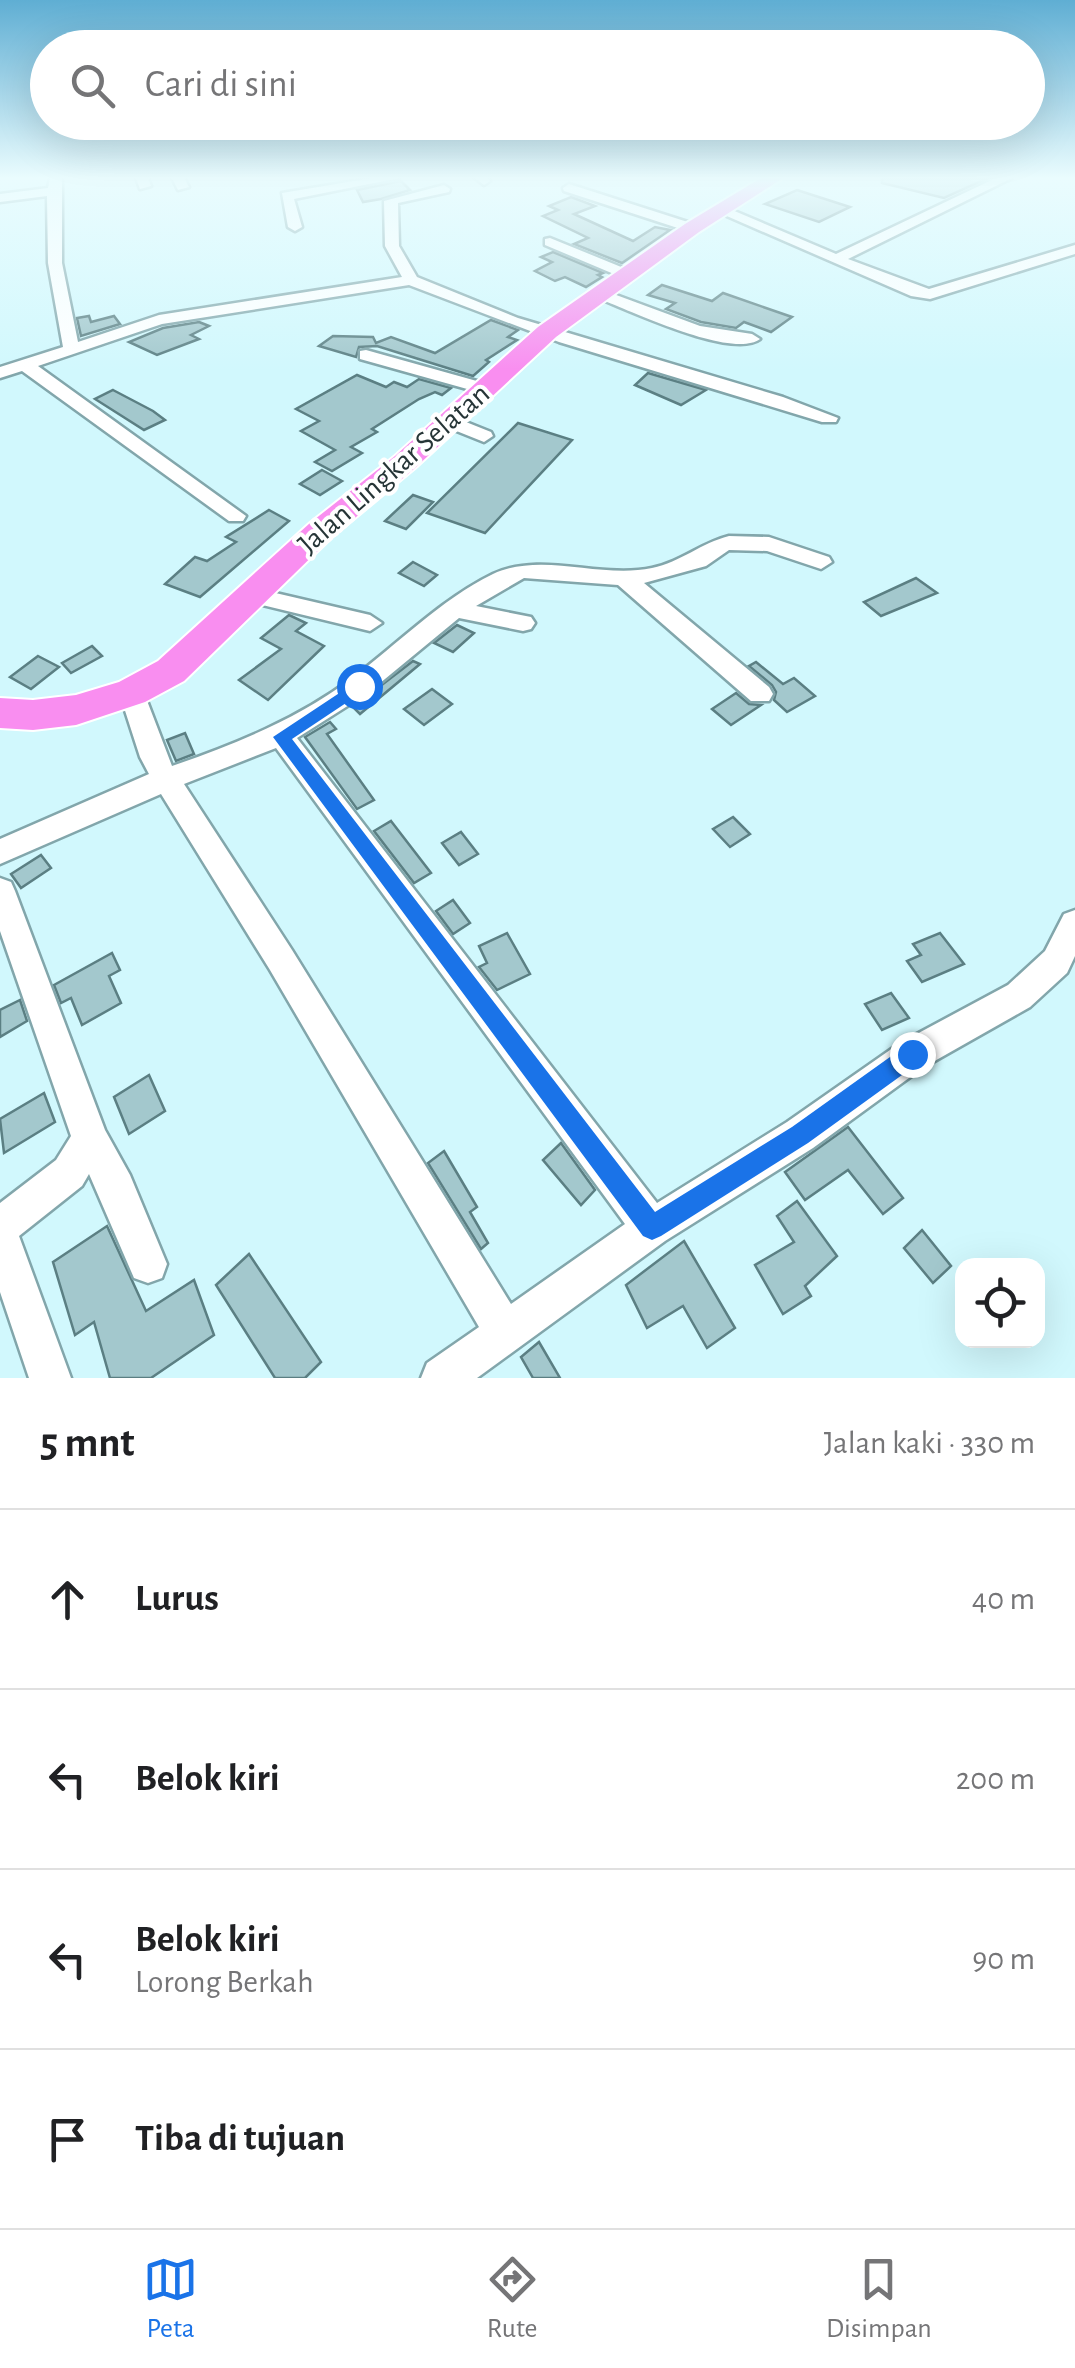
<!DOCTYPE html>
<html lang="id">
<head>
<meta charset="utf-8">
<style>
	:root { --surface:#fff; --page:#f6f6f6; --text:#202124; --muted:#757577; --line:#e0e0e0; --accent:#1a73e8 }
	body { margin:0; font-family:"Alegreya Sans",sans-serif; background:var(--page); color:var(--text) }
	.controls { position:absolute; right:30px; bottom:30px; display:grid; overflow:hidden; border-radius:20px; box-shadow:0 10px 40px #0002 }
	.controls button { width:90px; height:90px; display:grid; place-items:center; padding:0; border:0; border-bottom:2px solid var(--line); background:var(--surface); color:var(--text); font:50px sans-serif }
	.stop { position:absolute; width:30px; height:30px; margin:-22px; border:8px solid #1a73e8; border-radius:50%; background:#fff }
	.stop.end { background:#1a73e8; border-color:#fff; box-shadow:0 2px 10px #0008 }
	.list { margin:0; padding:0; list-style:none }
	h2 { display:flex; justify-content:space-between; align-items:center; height:130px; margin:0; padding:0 40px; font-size:42px }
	h2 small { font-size:32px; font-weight:400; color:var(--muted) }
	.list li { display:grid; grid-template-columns:65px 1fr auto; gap:30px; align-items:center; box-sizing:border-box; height:180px; padding:0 40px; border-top:2px solid var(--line) }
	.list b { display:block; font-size:38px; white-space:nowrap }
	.list p { margin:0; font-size:32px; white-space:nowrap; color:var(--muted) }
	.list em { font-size:32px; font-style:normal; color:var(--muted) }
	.icon { flex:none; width:55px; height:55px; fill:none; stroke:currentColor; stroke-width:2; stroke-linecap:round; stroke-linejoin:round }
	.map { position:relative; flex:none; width:1075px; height:1378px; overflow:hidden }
	.search { position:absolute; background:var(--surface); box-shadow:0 10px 40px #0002; left:30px; right:30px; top:30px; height:110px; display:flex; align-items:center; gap:25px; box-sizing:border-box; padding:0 35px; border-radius:55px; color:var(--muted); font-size:38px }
	.sheet { height:850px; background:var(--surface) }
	nav { display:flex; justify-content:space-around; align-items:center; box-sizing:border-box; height:140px; border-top:2px solid var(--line); background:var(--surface); font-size:28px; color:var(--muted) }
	nav a { display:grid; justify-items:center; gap:5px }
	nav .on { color:var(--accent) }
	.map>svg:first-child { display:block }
	.building { fill:#a3c8cd; stroke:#5b7f83; stroke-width:2.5 }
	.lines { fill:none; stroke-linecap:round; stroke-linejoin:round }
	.minor-casing { stroke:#82a6ab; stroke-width:5 }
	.highway-casing { stroke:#fff; stroke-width:4 }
	.minor { fill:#fff; fill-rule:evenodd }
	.highway { fill:#f98ef0; fill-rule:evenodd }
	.route { fill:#1a73e8 }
	.labels { text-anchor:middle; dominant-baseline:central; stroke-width:8; stroke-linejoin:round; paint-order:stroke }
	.far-street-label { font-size:30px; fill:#263537; stroke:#fff }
</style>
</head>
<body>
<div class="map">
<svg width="1075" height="1378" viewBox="0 0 1075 1378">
	<rect width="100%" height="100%" fill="#d1f8fd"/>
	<g class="building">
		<path d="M 882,178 L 988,178 L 944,198 L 882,183 Z"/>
		<path d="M 401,181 L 410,190 L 381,199 L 363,202 L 357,190 Z"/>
		<path d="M 797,190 L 850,207 L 819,222 L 765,204 Z"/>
		<path d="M 571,197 L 595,206 L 574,214 L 633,241 L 655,227 L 670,230 L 622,263 L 574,244 L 588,238 L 543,216 L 558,210 L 549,206 Z"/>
		<path d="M 553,252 L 603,273 L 598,275 L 602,277 L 586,287 L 565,277 L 555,281 L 535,271 L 552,262 L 541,257 Z"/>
		<path d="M 662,285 L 712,301 L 723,293 L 792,317 L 771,332 L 744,322 L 736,328 L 701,322 L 666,309 L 675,303 L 648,295 Z"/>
		<path d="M 89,316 L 91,322 L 114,316 L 120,324 L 81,336 L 77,318 Z"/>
		<path d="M 491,320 L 518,330 L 508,337 L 517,340 L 486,360 L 489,362 L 473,376 L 377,346 L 359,347 L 356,357 L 319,346 L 333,336 L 373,337 L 376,343 L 391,337 L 435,353 Z"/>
		<path d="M 199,322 L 209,326 L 191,335 L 199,339 L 157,355 L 129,342 L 163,328 Z"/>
		<path d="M 648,373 L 706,390 L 681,405 L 635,385 Z"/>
		<path d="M 357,375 L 386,387 L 394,382 L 407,387 L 419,379 L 451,388 L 442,395 L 435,392 L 419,399 L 372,429 L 377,432 L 351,447 L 362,453 L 332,471 L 315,462 L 335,450 L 301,431 L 319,421 L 296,409 Z"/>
		<path d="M 113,390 L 153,411 L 165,420 L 144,430 L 95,399 Z"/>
		<path d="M 518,423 L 572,440 L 485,533 L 427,513 Z"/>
		<path d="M 322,470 L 342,481 L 320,495 L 300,484 Z"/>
		<path d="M 413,495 L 433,502 L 406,529 L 385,521 Z"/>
		<path d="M 269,510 L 289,521 L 200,597 L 165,584 L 195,557 L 207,561 L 236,542 L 226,537 Z"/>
		<path d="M 413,562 L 437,575 L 424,586 L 399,573 Z"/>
		<path d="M 916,578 L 937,593 L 881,616 L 864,602 Z"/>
		<path d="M 289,615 L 306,623 L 296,631 L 324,646 L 268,700 L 239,680 L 281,649 L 261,638 Z"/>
		<path d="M 457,625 L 474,633 L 453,652 L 434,643 Z"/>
		<path d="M 92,646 L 102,656 L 71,673 L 62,663 Z"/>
		<path d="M 38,656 L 59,667 L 31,689 L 10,677 Z"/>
		<path d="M 413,661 L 420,664 L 360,714 L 353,707 Z"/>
		<path d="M 756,662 L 783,684 L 794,678 L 815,696 L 787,712 L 774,700 L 776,692 L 772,685 L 749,666 Z"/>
		<path d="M 432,689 L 452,704 L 424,725 L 404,709 Z"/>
		<path d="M 736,693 L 749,704 L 761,705 L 731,725 L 712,709 Z"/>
		<path d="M 330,722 L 336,729 L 327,734 L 374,800 L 357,809 L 305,737 Z"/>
		<path d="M 185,733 L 194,754 L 176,761 L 167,740 Z"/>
		<path d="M 733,817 L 750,834 L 730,847 L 713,829 Z"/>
		<path d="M 391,821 L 431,873 L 414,883 L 374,831 Z"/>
		<path d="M 461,832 L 478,854 L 459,865 L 442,843 Z"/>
		<path d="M 41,855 L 51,868 L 21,888 L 11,874 Z"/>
		<path d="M 453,900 L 470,923 L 453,934 L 436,911 Z"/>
		<path d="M 507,933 L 530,974 L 497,990 L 479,967 L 487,963 L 479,946 Z"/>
		<path d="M 940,933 L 964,964 L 922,982 L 907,961 L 921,955 L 913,944 Z"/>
		<path d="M 112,953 L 120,970 L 109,976 L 121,1003 L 82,1025 L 71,998 L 61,1003 L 54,985 Z"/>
		<path d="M 891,993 L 909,1018 L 882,1030 L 865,1004 Z"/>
		<path d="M 20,1000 L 27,1021 L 0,1037 L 0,1010 Z"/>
		<path d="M 149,1075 L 165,1111 L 129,1134 L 114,1097 Z"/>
		<path d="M 44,1093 L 55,1122 L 4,1153 L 0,1119 Z"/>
		<path d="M 848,1127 L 903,1198 L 883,1214 L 848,1170 L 805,1200 L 785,1172 Z"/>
		<path d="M 561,1143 L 595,1190 L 581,1205 L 543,1160 Z"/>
		<path d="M 444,1151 L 477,1207 L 470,1212 L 488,1243 L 481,1249 L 428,1163 Z"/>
		<path d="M 797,1201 L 837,1256 L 805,1286 L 811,1296 L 783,1314 L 755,1265 L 794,1242 L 777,1216 Z"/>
		<path d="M 107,1226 L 146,1311 L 194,1280 L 214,1335 L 151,1378 L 110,1378 L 94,1322 L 75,1335 L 53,1262 Z"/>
		<path d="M 922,1230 L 951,1266 L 933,1283 L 904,1248 Z"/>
		<path d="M 684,1241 L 735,1328 L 707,1348 L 683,1306 L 647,1328 L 626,1285 Z"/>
		<path d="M 249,1254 L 321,1362 L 305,1378 L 275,1378 L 216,1285 Z"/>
		<path d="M 539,1342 L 560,1378 L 533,1378 L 521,1357 Z"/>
	</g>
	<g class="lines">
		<g class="minor-casing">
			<g id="minor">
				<path d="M 50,178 L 62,178 L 62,263 L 78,342 L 159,315 L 402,277 L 385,246 L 384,201 L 444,185 L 450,189 L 449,192 L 398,203 L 399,246 L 417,277 L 518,318 L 783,397 L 838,418 L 836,422 L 822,422 L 559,342 L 409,285 L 162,324 L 38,366 L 246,516 L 243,521 L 229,521 L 22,371 L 0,378 L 0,367 L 63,347 L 48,263 L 47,196 L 0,202 L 0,194 L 48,188 Z"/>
				<path d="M 136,178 L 148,178 L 151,186 L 140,189 Z"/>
				<path d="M 172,178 L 184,178 L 189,187 L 178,190 Z"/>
				<path d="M 372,178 L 399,178 L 294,199 L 302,227 L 295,231 L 288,227 L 282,193 Z"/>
				<path d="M 475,178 L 488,178 L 490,181 L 484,185 Z"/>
				<path d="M 996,178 L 1012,178 L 848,259 L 929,289 L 1075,245 L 1075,254 L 930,299 L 911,296 L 713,210 L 725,207 L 836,254 Z"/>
				<path d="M 569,184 L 697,225 L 699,228 L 687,231 L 564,191 L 563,188 Z"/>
				<path d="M 550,238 L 631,271 L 633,274 L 621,277 L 545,245 L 545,239 Z"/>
				<path d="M 600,289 L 700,326 L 752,334 L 760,339 C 732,360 627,309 595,297 L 592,294 Z"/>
				<path d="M 366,350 L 491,385 L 494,389 L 485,394 L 360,359 L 360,351 Z"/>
				<path d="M 451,416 L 491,432 L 493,436 L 484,442 L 444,426 L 442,422 Z"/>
				<path d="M 729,536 L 769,537 L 829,557 L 832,562 L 821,569 L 767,551 L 729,550 L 706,566 L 644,583 L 769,687 L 773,694 L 769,701 L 751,701 L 618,585 L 524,578 L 476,606 L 531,617 L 535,623 L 531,629 L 523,631 L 459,618 L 368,693 L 297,738 L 657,1203 L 787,1122 L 900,1043 L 1008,985 L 1045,951 L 1064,914 L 1075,910 L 1075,956 L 1067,973 L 1030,1007 L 924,1067 L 813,1148 L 665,1241 L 477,1378 L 421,1378 L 427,1363 L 479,1327 L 270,970 L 161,794 L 0,864 L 0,839 L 149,774 L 140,757 L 119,692 L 123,685 L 141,685 L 172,766 C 236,744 297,719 351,679 C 398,644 440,600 493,574 C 543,551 599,579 652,568 C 681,562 701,543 729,536 ZM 276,748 L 625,1224 L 511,1304 L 292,950 L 184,784 Z"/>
				<path d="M 254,588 L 370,615 L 382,623 L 370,631 L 246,601 L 243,596 L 246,591 Z"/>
				<path d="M 0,878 L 11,882 L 15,891 L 105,1130 L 130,1175 L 167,1264 L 162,1278 L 148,1283 L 134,1278 L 89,1174 L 82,1186 L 19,1236 L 71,1378 L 29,1378 L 0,1292 L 0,1203 L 56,1160 L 71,1136 L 0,931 Z"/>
			</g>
		</g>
		<g class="highway-casing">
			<path id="highway" d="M 761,178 L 783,178 L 699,232 L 556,337 L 415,468 L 332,537 L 184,681 L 145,702 L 76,725 L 33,730 L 0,728 L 0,698 L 33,700 L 76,695 L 119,682 L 158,661 L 310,523 L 395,456 L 538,327 L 685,224 Z"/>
		</g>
		<use href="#minor" class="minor"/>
		<use href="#highway" class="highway"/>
	</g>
	<linearGradient id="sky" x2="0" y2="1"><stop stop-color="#5faed3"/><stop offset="0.48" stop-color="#eafcfe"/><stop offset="1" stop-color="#eafcfe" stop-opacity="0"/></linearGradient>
	<rect width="1075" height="371" fill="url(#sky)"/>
	<path class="route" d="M 359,680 L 367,686 L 364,691 L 292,739 L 655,1212 L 792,1127 L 904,1047 L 912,1043 L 920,1047 L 923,1054 L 920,1062 L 808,1143 L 661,1236 L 652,1240 L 643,1236 L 273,737 Z"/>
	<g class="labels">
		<g class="far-street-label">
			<text transform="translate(394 469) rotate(-41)">Jalan Lingkar Selatan</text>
		</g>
	</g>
</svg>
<div class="controls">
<button><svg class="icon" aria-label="locate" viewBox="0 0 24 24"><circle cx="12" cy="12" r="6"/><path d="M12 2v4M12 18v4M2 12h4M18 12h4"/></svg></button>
</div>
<div class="stop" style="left:359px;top:686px"></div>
<div class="stop end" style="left:912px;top:1054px"></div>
<div class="search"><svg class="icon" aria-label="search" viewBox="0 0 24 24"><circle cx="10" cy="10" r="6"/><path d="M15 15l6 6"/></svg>Cari di sini</div>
</div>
<section class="sheet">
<h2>5 mnt<small>Jalan kaki · 330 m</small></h2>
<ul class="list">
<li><svg class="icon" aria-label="ahead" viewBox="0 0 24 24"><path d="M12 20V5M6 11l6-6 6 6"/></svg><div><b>Lurus</b></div><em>40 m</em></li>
<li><svg class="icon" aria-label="left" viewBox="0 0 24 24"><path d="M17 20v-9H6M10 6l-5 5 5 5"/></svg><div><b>Belok kiri</b></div><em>200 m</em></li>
<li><svg class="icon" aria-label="left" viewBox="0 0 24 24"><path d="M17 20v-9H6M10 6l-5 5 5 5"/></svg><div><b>Belok kiri</b><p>Lorong Berkah</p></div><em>90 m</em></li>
<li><svg class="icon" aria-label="arrive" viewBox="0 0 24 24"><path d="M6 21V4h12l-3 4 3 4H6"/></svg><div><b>Tiba di tujuan</b></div></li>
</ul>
</section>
<nav>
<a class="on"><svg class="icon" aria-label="map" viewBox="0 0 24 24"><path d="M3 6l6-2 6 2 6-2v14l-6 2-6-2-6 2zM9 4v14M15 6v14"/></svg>Peta</a>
<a><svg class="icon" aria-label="directions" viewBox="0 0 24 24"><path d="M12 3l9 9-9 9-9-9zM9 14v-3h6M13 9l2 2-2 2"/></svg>Rute</a>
<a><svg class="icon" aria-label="saved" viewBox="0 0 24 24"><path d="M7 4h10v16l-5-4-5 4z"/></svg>Disimpan</a>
</nav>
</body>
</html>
